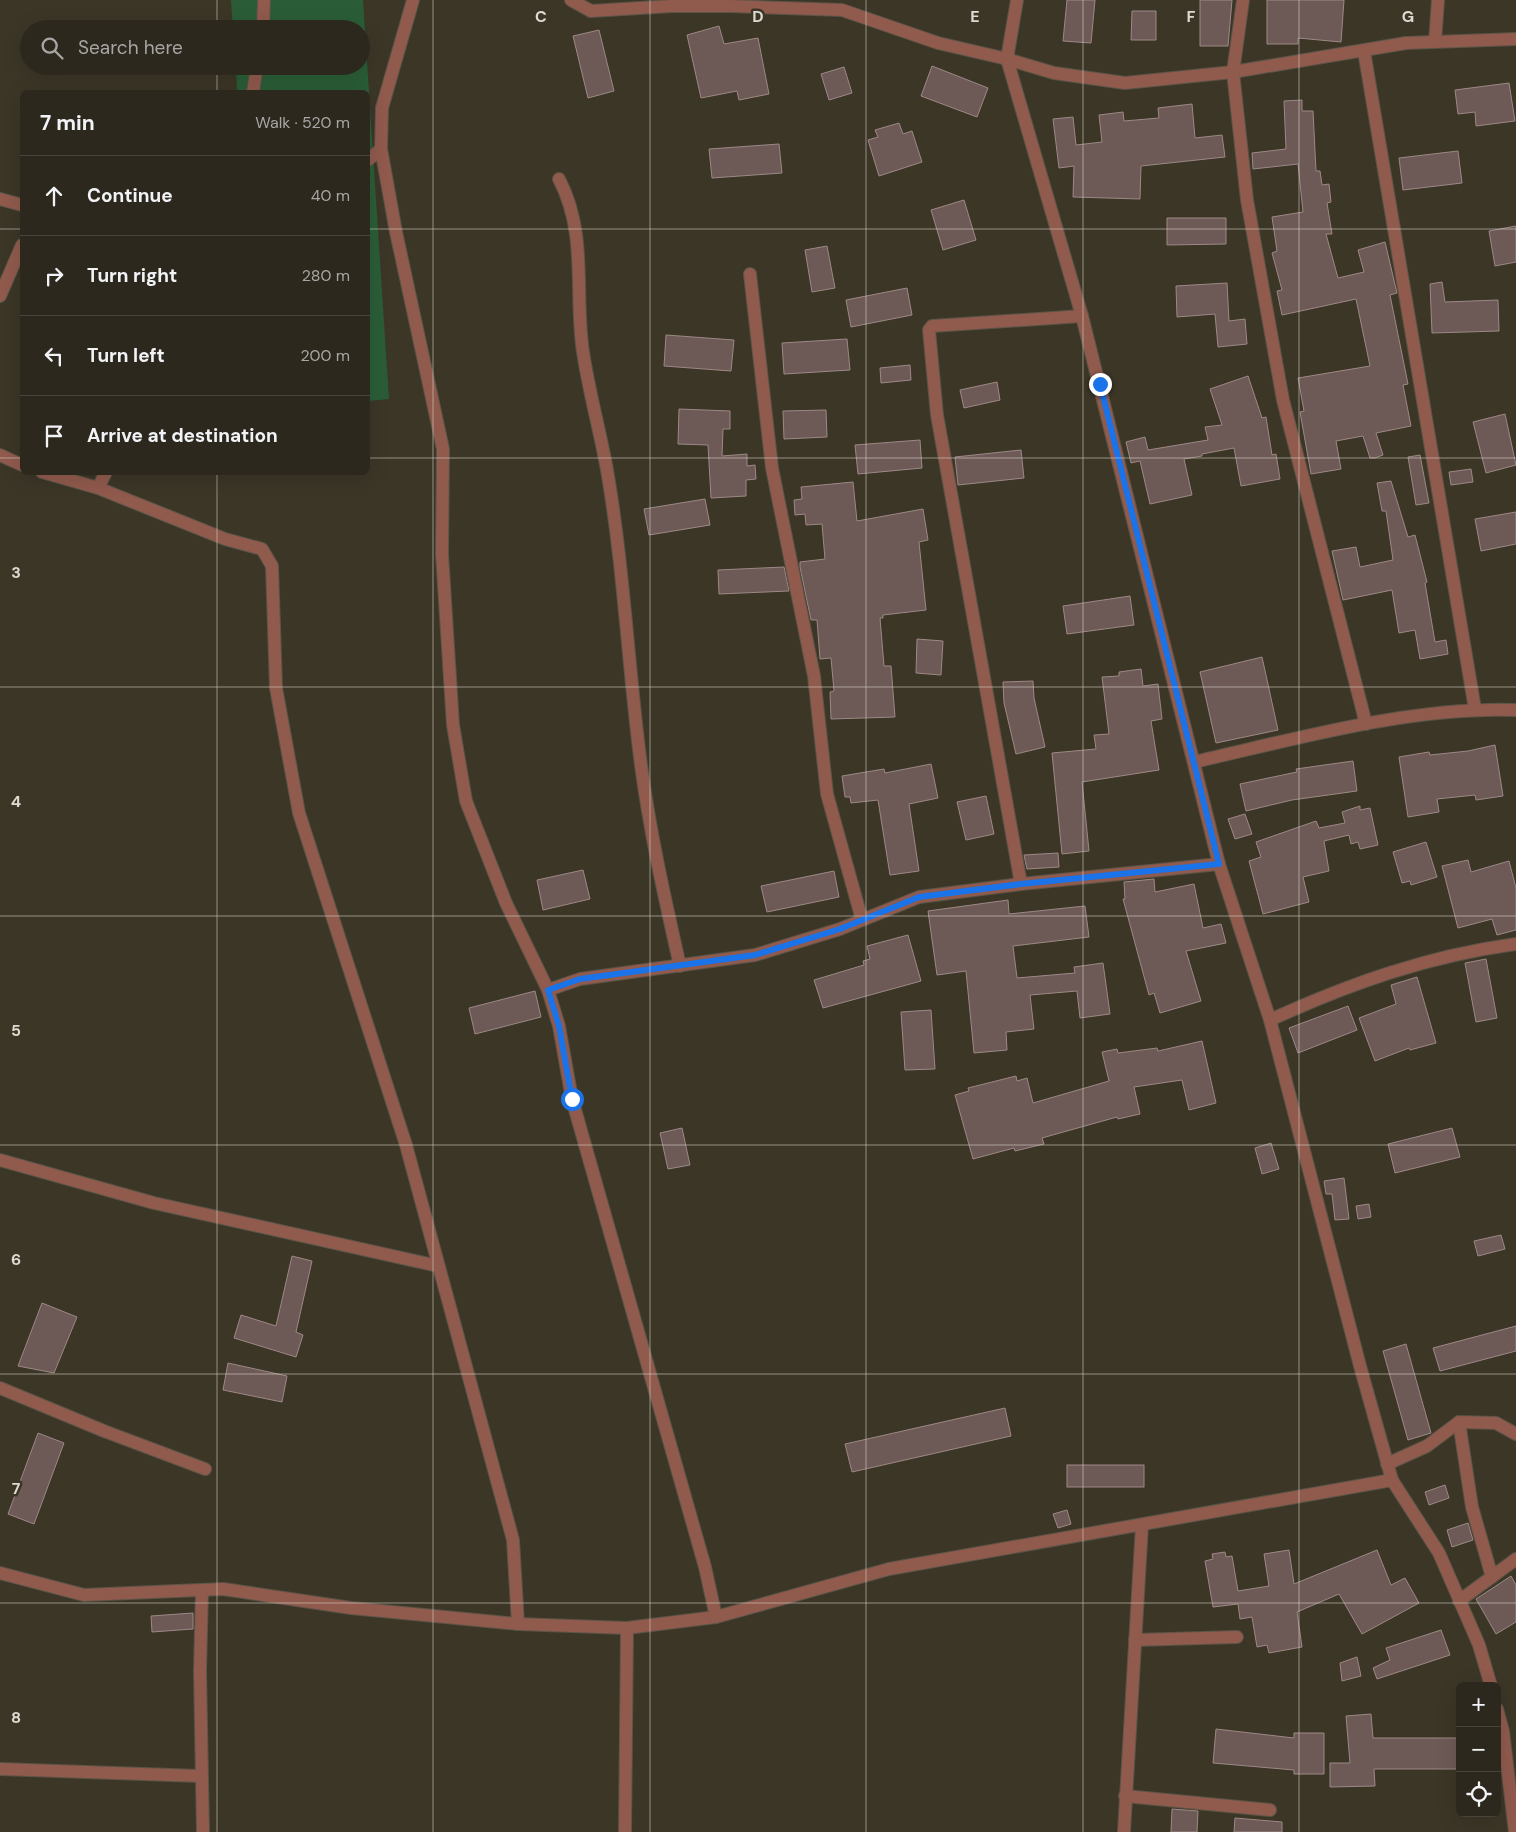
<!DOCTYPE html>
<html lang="en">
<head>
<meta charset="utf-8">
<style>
	:root { --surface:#2d281d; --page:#353026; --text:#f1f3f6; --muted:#a7a6a4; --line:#48443b }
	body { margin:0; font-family:"DM Sans",sans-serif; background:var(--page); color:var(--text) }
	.controls { position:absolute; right:15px; bottom:15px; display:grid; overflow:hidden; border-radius:8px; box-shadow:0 5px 20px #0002 }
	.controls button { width:45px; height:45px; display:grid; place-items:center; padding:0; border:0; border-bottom:1px solid var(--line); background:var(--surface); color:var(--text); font:25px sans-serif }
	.stop { position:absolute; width:15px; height:15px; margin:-11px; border:4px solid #1a73e8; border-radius:50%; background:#fff }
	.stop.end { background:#1a73e8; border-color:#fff; box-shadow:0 1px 5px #0008 }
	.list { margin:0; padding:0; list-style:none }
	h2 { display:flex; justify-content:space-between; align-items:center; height:65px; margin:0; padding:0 20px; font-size:21px }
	h2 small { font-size:16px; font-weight:400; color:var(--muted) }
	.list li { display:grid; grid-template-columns:32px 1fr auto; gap:15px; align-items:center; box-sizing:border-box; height:80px; padding:0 20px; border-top:1px solid var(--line) }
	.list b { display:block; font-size:19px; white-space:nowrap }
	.list em { font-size:16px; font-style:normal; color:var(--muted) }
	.icon { flex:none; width:28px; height:28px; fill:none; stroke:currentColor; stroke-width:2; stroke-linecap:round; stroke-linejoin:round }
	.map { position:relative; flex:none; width:1516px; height:1832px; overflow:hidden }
	.search { position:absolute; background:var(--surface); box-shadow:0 5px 20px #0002; left:20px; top:20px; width:350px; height:55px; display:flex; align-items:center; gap:12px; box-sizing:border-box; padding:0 18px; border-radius:28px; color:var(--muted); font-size:19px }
	.panel { position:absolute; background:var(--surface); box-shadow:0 5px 20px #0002; left:20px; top:90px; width:350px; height:385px; border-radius:8px }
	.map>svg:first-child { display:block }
	.green { fill:#2a5d37 }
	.building { fill:#6d5a57; stroke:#9d8886 }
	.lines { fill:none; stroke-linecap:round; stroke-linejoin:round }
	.minor-casing { stroke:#595446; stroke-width:14 }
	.minor { stroke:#905a4d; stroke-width:12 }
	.route { stroke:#1a73e8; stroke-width:6 }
	.grid { fill:none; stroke:#dedad1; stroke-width:1; stroke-opacity:0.55 }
	.grid-label { font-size:16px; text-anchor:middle; font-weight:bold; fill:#dedad1; stroke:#3c3627; stroke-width:5; stroke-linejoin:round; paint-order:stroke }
</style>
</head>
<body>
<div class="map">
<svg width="1516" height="1832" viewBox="0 0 1516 1832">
	<rect width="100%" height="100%" fill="#3c3627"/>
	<path class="green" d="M 231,0 L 363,0 L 389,399 L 368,401 L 368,92 L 237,92 L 236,66 L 361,66 L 361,29 L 233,29 Z"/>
	<g class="building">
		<path d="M 1067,0 L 1095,0 L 1091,43 L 1063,41 Z"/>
		<path d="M 1200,0 L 1232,0 L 1228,46 L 1200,46 Z"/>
		<path d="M 1267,0 L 1344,0 L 1341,42 L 1298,38 L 1298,44 L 1267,44 Z"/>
		<path d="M 1132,11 L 1156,11 L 1156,40 L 1131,40 Z"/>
		<path d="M 719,26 L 724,44 L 758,38 L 769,94 L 739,100 L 737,91 L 701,98 L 687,35 Z"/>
		<path d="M 599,30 L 614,91 L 588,98 L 573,36 Z"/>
		<path d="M 932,66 L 988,88 L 977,117 L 921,96 Z"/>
		<path d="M 844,67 L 852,93 L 829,100 L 821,74 Z"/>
		<path d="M 1509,83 L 1515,121 L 1476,126 L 1475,112 L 1458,114 L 1455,90 Z"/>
		<path d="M 1302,100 L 1302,111 L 1313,111 L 1316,171 L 1320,171 L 1322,185 L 1329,184 L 1331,202 L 1327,203 L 1332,234 L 1326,234 L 1338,278 L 1364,272 L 1358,250 L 1385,242 L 1397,293 L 1390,295 L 1408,384 L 1403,385 L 1411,426 L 1376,433 L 1383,455 L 1375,458 L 1370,458 L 1363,436 L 1336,441 L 1341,469 L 1311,474 L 1300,412 L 1304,411 L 1298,378 L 1370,366 L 1356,299 L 1282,315 L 1277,291 L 1282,290 L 1272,253 L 1277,251 L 1272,217 L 1303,212 L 1298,164 L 1253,169 L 1252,153 L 1286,149 L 1284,101 Z"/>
		<path d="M 1192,104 L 1195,138 L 1222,135 L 1225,157 L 1141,166 L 1140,199 L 1073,197 L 1074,166 L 1059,168 L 1053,119 L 1073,117 L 1076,145 L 1102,142 L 1099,115 L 1123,112 L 1124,121 L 1159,118 L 1158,108 Z"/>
		<path d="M 899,123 L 903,134 L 912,131 L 922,162 L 879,176 L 868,140 L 878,137 L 875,130 Z"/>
		<path d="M 779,144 L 782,173 L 712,178 L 709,149 Z"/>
		<path d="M 1458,151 L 1462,183 L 1403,190 L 1399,158 Z"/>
		<path d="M 964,200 L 976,240 L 943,250 L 931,210 Z"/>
		<path d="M 1167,218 L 1226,218 L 1226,244 L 1167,245 Z"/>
		<path d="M 1516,226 L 1516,262 L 1495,266 L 1489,231 Z"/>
		<path d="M 827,246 L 835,288 L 812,292 L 805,250 Z"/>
		<path d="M 1442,282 L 1445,302 L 1498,300 L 1499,331 L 1432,333 L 1430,284 Z"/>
		<path d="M 1227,283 L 1229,321 L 1245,319 L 1247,344 L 1218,347 L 1215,314 L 1177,317 L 1176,286 Z"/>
		<path d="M 907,288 L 912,315 L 851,327 L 846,300 Z"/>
		<path d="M 666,335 L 734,340 L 731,371 L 664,366 Z"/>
		<path d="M 847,339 L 850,370 L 784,374 L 782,343 Z"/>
		<path d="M 910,365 L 911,380 L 881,383 L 880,368 Z"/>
		<path d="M 1248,376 L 1262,418 L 1266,417 L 1272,455 L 1276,454 L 1280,479 L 1241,486 L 1234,448 L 1202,454 L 1202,456 L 1184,459 L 1192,495 L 1150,504 L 1140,461 L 1131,463 L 1126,442 L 1145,437 L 1148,450 L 1208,440 L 1205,427 L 1222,425 L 1210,389 Z"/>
		<path d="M 997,382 L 1000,400 L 964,408 L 960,390 Z"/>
		<path d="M 679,409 L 730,411 L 730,429 L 723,429 L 722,456 L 747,454 L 747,466 L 755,465 L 756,479 L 746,480 L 746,496 L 711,498 L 708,445 L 678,444 Z"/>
		<path d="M 826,410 L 827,437 L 784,439 L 783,411 Z"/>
		<path d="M 1505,414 L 1516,465 L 1486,473 L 1473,422 Z"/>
		<path d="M 920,440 L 922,468 L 858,474 L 855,445 Z"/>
		<path d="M 1021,450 L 1024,478 L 958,485 L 955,457 Z"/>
		<path d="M 1420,455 L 1429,503 L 1416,505 L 1408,457 Z"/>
		<path d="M 1471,469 L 1473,482 L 1451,485 L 1449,472 Z"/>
		<path d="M 1391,481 L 1408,537 L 1415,535 L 1427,582 L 1425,583 L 1435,642 L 1446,640 L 1448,654 L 1420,659 L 1415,630 L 1399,633 L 1392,590 L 1343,600 L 1332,551 L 1356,547 L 1360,567 L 1393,560 L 1386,511 L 1382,511 L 1377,483 Z"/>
		<path d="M 853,482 L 857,521 L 923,509 L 928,540 L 919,542 L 926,610 L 883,615 L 883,618 L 880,618 L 884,666 L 891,666 L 895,717 L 831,719 L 830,692 L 834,691 L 831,658 L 820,659 L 817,620 L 811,620 L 800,567 L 800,562 L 825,559 L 822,524 L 806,525 L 805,514 L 795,515 L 794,500 L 802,499 L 801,487 Z"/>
		<path d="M 705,499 L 710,525 L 649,535 L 644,509 Z"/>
		<path d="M 1516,512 L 1516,544 L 1481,551 L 1475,519 Z"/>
		<path d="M 784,567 L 789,591 L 719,594 L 718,570 Z"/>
		<path d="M 1130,596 L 1134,625 L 1067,634 L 1063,606 Z"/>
		<path d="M 917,639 L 943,641 L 941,675 L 916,673 Z"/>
		<path d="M 1262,657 L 1278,730 L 1216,743 L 1200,672 Z"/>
		<path d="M 1141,669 L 1143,686 L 1158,684 L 1162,719 L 1151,721 L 1159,770 L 1082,782 L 1089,851 L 1062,854 L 1052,753 L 1096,749 L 1094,735 L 1109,734 L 1102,677 L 1119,676 L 1119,672 Z"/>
		<path d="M 1033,681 L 1034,698 L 1045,747 L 1016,754 L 1004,703 L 1003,682 Z"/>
		<path d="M 1495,745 L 1503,796 L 1476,800 L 1475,795 L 1437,799 L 1439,812 L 1408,817 L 1399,757 L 1429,752 L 1430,755 L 1468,751 Z"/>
		<path d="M 1353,761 L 1357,791 L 1292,800 L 1246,811 L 1240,784 L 1297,772 L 1296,769 Z"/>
		<path d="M 931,764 L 938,798 L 909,804 L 919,871 L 890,875 L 878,800 L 851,803 L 850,797 L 845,797 L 842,776 L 884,769 L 885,773 Z"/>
		<path d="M 986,796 L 994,834 L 966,840 L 957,802 Z"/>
		<path d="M 1360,806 L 1360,810 L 1370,808 L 1378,845 L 1360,849 L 1358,842 L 1351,844 L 1349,835 L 1324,841 L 1329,871 L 1303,877 L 1309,902 L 1263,914 L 1249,861 L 1261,857 L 1256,842 L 1316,821 L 1319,828 L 1345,823 L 1342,812 Z"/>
		<path d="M 1245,814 L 1252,834 L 1235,839 L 1228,819 Z"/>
		<path d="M 1426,842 L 1437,877 L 1411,885 L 1410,881 L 1402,883 L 1393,852 Z"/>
		<path d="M 1058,853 L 1059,867 L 1027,869 L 1024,855 Z"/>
		<path d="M 1468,860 L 1471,872 L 1509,861 L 1516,888 L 1516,930 L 1497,935 L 1492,919 L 1458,928 L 1442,866 Z"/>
		<path d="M 583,870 L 590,899 L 543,910 L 537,880 Z"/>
		<path d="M 834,871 L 839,897 L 767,912 L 761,886 Z"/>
		<path d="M 1154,879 L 1155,892 L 1194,884 L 1203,928 L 1221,924 L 1226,943 L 1186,951 L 1201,1001 L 1160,1013 L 1154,993 L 1149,995 L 1123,899 L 1125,899 L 1124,882 Z"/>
		<path d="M 1008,900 L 1009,914 L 1085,906 L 1089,937 L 1013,946 L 1017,978 L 1075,973 L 1074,967 L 1103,963 L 1110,1014 L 1080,1018 L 1077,991 L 1030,995 L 1034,1029 L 1006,1032 L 1007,1050 L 974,1053 L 966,971 L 937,975 L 928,911 Z"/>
		<path d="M 908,935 L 921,981 L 823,1008 L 814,980 L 864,965 L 863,961 L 870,959 L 867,946 Z"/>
		<path d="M 1486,959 L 1497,1018 L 1476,1022 L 1465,963 Z"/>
		<path d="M 1417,977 L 1436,1043 L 1410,1050 L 1409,1048 L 1375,1061 L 1359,1018 L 1396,1004 L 1391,985 Z"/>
		<path d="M 535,991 L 541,1017 L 475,1034 L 469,1008 Z"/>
		<path d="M 1348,1006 L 1357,1030 L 1298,1053 L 1289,1028 Z"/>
		<path d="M 931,1010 L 935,1069 L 905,1070 L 901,1012 Z"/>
		<path d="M 1202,1041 L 1216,1103 L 1189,1110 L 1182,1080 L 1134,1087 L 1140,1114 L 1118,1119 L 1117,1117 L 1042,1138 L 1044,1144 L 1015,1151 L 1014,1148 L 973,1159 L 955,1095 L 969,1091 L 968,1088 L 1016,1076 L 1017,1081 L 1027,1078 L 1033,1103 L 1109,1081 L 1102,1052 L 1117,1049 L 1118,1053 L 1157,1048 L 1158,1051 Z"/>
		<path d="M 682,1128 L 690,1165 L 668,1169 L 660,1133 Z"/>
		<path d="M 1452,1128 L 1460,1157 L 1395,1173 L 1388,1144 Z"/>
		<path d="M 1271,1143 L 1279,1169 L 1262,1174 L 1255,1148 Z"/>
		<path d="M 1344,1178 L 1349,1219 L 1335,1220 L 1332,1194 L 1326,1194 L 1324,1181 Z"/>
		<path d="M 1369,1204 L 1371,1217 L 1358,1219 L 1356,1206 Z"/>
		<path d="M 1501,1235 L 1505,1249 L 1478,1256 L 1474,1241 Z"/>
		<path d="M 292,1256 L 312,1261 L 296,1332 L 303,1335 L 296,1357 L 234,1338 L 241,1315 L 276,1326 Z"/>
		<path d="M 42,1303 L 77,1317 L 54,1373 L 18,1366 Z"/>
		<path d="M 1516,1326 L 1516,1351 L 1440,1371 L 1433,1348 Z"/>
		<path d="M 1406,1344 L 1431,1433 L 1408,1440 L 1383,1351 Z"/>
		<path d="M 228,1363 L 287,1376 L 282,1402 L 223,1390 Z"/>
		<path d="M 1005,1408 L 1011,1436 L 852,1472 L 845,1444 Z"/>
		<path d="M 38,1433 L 64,1443 L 34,1524 L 8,1514 Z"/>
		<rect x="1067" y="1465" width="77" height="22"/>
		<path d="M 1445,1485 L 1449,1498 L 1429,1505 L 1425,1492 Z"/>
		<path d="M 1067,1510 L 1071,1524 L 1058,1528 L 1053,1514 Z"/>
		<path d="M 1468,1523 L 1473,1540 L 1452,1547 L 1447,1530 Z"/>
		<path d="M 1289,1550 L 1294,1584 L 1377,1550 L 1391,1585 L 1405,1578 L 1419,1603 L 1362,1634 L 1339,1594 L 1297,1612 L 1302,1647 L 1269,1653 L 1267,1645 L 1257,1647 L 1252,1617 L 1240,1619 L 1238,1604 L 1213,1607 L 1205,1561 L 1213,1559 L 1212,1554 L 1225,1552 L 1226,1557 L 1232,1556 L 1238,1591 L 1269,1586 L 1264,1554 Z"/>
		<path d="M 1511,1576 L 1516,1585 L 1516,1622 L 1496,1634 L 1476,1599 Z"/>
		<path d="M 193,1613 L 193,1629 L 152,1632 L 151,1616 Z"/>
		<path d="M 1441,1630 L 1450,1655 L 1377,1679 L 1373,1668 L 1390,1660 L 1386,1648 Z"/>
		<path d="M 1357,1657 L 1361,1676 L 1342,1681 L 1340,1663 Z"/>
		<path d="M 1371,1714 L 1373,1738 L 1460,1738 L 1460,1769 L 1374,1769 L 1375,1786 L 1330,1787 L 1330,1763 L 1350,1763 L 1346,1716 Z"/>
		<path d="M 1216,1729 L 1294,1738 L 1294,1733 L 1324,1733 L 1324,1774 L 1294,1774 L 1294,1770 L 1213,1763 Z"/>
		<path d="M 1172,1809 L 1198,1811 L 1197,1832 L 1171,1832 Z"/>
		<path d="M 1235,1818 L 1282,1822 L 1282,1832 L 1234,1832 Z"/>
	</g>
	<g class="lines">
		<g class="minor-casing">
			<g id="minor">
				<path d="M 413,0 L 382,108 L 381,149 L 396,232 L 443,449 L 442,554 L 453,725 L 466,801 L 506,903 L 548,990"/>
				<path d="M 571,0 L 591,11 L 672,6 L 730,6 L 842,10 L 938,43 L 1007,59 L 1054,73 L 1125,83 L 1233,72 L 1406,43 L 1516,39"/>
				<path d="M 1017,0 L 1007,59 L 1082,316 L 1219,864 L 1270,1020 L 1360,1366 L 1392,1480 L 1439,1553 L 1479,1645 L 1491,1686"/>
				<path d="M 1243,0 L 1233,72 L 1247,200 L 1283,400 L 1366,724"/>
				<path d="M 263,29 L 264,0"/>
				<path d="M 1435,42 L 1438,0"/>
				<path d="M 1364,51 L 1475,709"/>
				<path d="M 253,92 L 257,66"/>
				<path d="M 368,160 L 381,149"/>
				<path d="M 559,179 C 588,234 574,294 583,352 C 589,392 600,431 607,470 C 624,568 628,667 641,765 C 650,833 665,899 680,966"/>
				<path d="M 0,199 L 22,205"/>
				<path d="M 750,274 L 772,468 L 814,676 L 827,794 L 862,920"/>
				<path d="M 0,296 L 22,245"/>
				<path d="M 0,455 L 22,465"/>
				<path d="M 42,472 L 98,488 L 225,539 L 262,549 L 272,566 L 276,688 L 299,813 L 406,1145 L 513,1540 L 518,1624"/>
				<path d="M 98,488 L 106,472"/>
				<path d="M 1194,762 C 1300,738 1407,707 1516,710"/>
				<path d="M 1021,884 L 937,415 L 929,330 L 932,326 L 1082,316"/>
				<path d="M 1270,1020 C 1351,983 1428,956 1516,944"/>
				<path d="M 0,1160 L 154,1203 L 438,1266"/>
				<path d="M 0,1388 L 104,1431 L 205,1469"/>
				<path d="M 1459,1422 L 1472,1507 L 1492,1577"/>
				<path d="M 1387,1464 L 1427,1446 L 1459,1422 L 1496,1423 L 1516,1434"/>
				<path d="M 0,1573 L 84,1595 L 223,1589 L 351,1608 L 518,1624 L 627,1628 L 716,1617 L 889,1569 L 1392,1480"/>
				<path d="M 202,1591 L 200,1671 L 203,1832"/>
				<path d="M 1459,1601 L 1516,1559"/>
				<path d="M 716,1617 L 705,1567 L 572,1099 L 559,1026 L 548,990 L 580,979 L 755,955 L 840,929 L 919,897 L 1021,884 L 1219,864"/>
				<path d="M 1135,1640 L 1237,1637"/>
				<path d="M 1497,1709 L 1503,1731 L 1515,1832"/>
				<path d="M 0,1769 L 200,1776"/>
				<path d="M 1125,1796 L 1270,1810"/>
				<path d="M 625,1832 L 627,1628"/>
				<path d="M 1124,1832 L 1142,1525"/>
			</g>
		</g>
		<use href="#minor" class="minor"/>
	</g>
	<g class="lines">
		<path class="route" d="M 572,1099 L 559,1026 L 548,990 L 580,979 L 755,955 L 840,929 L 919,897 L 1021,884 L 1219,864 L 1100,384"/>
	</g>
	<path class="grid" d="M 217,0 L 217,29M 433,0 L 433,1832M 650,0 L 650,1832M 866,0 L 866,1832M 1083,0 L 1083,1832M 1299,0 L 1299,1832M 217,66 L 217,92M 0,229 L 22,229M 368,229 L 1516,229M 0,458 L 22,458M 368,458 L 1516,458M 217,472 L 217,1832M 0,687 L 1516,687M 0,916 L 1516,916M 0,1145 L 1516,1145M 0,1374 L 1516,1374M 0,1603 L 1516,1603"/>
	<g class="grid-label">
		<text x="541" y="22">C</text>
		<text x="758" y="22">D</text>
		<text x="975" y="22">E</text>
		<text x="1191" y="22">F</text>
		<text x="1408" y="22">G</text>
		<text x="16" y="578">3</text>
		<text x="16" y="807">4</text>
		<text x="16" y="1036">5</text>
		<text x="16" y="1265">6</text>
		<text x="16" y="1494">7</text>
		<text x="16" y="1723">8</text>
	</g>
</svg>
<div class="controls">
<button>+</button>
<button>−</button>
<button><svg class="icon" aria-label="locate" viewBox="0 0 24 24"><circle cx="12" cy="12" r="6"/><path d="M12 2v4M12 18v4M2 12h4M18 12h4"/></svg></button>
</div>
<div class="stop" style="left:572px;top:1099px"></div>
<div class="stop end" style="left:1100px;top:384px"></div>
<div class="search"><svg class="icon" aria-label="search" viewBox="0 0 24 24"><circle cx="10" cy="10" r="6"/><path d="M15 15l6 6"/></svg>Search here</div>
<section class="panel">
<h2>7 min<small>Walk · 520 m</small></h2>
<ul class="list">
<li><svg class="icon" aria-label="ahead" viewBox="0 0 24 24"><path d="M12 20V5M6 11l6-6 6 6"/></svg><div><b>Continue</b></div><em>40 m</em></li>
<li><svg class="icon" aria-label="right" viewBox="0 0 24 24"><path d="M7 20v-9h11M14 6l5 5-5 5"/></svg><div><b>Turn right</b></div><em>280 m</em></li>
<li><svg class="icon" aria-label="left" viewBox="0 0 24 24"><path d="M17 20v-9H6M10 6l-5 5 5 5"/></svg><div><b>Turn left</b></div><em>200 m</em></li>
<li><svg class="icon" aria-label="arrive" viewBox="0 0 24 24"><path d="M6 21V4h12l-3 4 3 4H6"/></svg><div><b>Arrive at destination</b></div></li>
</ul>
</section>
</div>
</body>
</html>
